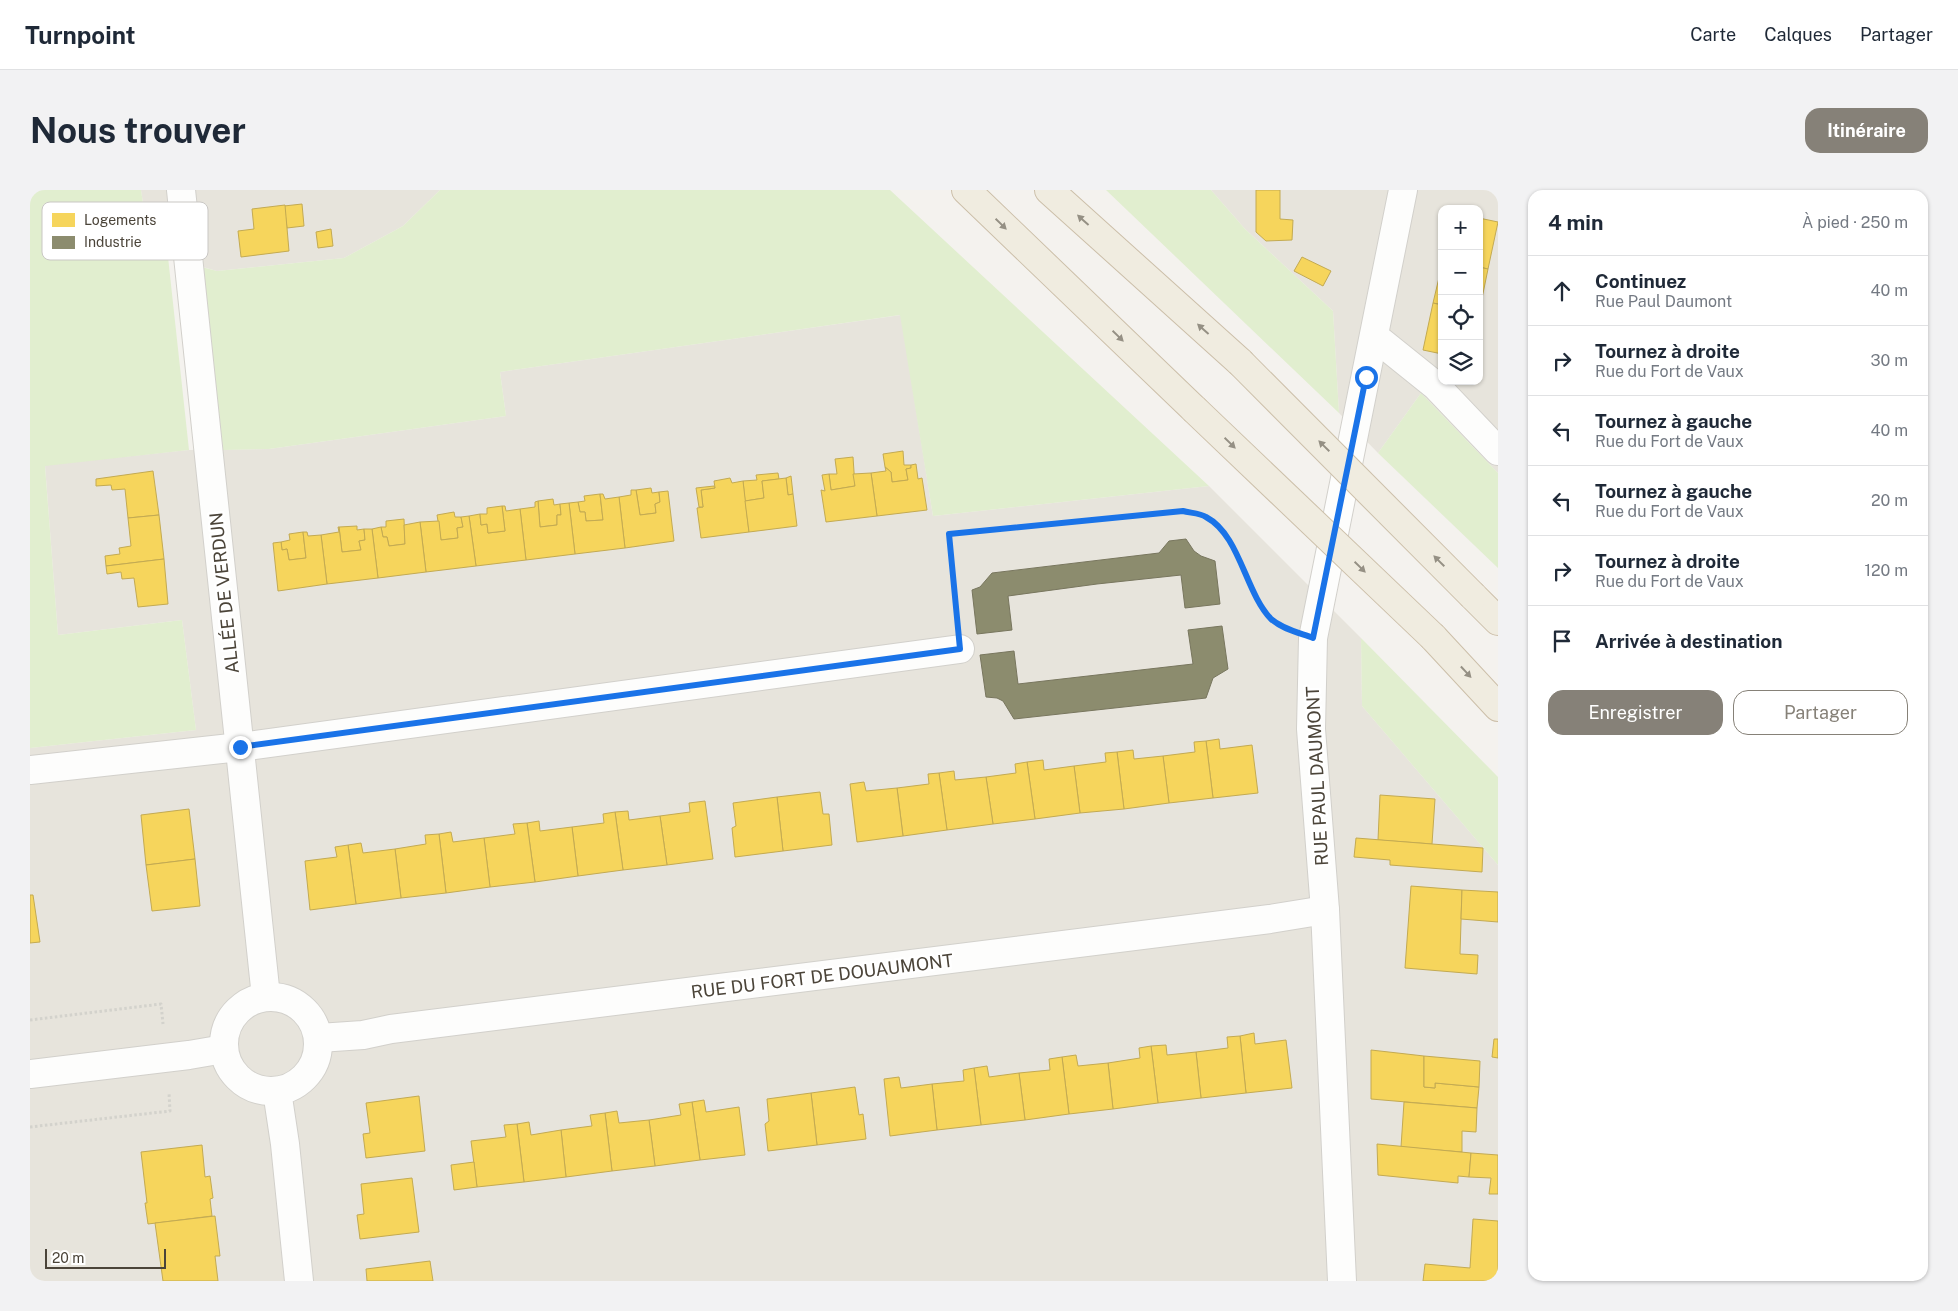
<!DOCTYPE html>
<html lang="fr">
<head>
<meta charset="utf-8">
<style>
	:root { --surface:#fff; --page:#f2f2f3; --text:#1f2937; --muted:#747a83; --line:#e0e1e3; --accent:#868178 }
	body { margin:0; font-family:"Public Sans",sans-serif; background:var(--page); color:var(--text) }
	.controls { position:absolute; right:15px; top:15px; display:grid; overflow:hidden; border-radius:10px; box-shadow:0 1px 4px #0004 }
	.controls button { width:45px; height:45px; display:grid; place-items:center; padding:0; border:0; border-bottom:1px solid var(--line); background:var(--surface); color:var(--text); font:25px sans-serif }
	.scale { position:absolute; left:15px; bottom:12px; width:121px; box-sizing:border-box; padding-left:5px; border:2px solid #4b4439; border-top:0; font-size:14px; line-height:18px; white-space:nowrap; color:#4b4439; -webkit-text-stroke:4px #fff; paint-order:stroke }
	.stop { position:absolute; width:15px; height:15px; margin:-11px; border:4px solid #1a73e8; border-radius:50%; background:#fff }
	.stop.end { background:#1a73e8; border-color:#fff; box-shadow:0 1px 5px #0008 }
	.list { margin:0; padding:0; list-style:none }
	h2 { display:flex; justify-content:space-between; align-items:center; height:65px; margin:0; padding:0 20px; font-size:21px }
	h2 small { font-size:16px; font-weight:400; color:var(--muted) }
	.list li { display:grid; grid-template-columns:32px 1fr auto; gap:15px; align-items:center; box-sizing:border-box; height:70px; padding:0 20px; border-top:1px solid var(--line) }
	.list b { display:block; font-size:19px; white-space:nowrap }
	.list p { margin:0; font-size:16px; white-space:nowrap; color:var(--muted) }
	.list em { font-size:16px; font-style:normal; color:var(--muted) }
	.actions { display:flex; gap:10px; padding:15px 20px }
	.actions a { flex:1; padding:11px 0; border:1px solid var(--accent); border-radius:15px; text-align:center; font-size:18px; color:var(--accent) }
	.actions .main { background:var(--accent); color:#fff }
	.icon { flex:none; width:28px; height:28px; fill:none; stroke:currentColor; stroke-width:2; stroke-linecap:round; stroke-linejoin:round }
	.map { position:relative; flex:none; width:1468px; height:1091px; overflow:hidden; border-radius:15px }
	header { display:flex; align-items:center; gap:30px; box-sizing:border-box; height:70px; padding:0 25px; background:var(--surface); border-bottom:1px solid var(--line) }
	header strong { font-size:24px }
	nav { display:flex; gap:28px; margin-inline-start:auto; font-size:18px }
	.intro { display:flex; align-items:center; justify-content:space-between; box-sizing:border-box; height:120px; padding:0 30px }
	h1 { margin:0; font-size:35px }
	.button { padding:12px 22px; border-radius:15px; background:var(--accent); color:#fff; font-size:18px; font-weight:700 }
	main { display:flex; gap:30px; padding:0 30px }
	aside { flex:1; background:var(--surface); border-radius:15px; box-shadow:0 1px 4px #0004 }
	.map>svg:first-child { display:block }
	.residential { fill:#e7e4dc; fill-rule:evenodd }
	.green { fill:#e1eecf }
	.homes { fill:#f6d55c; stroke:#c3aa52 }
	.industry { fill:#8c8c6e; stroke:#78765e }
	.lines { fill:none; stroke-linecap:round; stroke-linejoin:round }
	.minor-casing { stroke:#d2d0cb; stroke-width:30 }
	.trunk-casing { stroke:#ccbfa9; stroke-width:30 }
	.path { stroke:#d3d2cc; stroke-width:3; stroke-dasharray:2.5 2.5; stroke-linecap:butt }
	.minor { stroke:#fdfdfc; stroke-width:28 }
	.trunk { stroke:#f0ece0; stroke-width:28 }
	.trunk-bridge-casing { stroke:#ccbfa9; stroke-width:30; stroke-linecap:butt }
	.trunk-bridge { stroke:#f0ece0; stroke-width:28 }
	.oneway { fill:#959084 }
	.route { stroke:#1a73e8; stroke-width:6 }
	.labels { text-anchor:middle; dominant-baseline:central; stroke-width:5; stroke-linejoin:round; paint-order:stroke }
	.street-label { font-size:18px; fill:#4b4439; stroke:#fff }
	.key { fill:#fff; stroke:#c9c7c4; stroke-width:1 }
	.key-label { font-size:14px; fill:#4b4439 }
</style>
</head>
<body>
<header>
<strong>Turnpoint</strong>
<nav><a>Carte</a><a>Calques</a><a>Partager</a></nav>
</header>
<div class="intro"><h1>Nous trouver</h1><a class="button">Itinéraire</a></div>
<main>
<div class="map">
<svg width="1468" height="1091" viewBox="0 0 1468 1091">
	<rect width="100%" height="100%" fill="#f4f2ee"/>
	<g class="residential">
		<path d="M 111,0 L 410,0 L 373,36 L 314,68 L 187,81 L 138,67 L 121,66 Z"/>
		<path d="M 1181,0 L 1468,0 L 1468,283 L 1391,203 L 1348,263 L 1309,223 L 1303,121 L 1215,39 ZM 1412,19 L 1449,19 L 1449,191 L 1412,191 Z"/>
		<path d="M 871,125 L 903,326 L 1179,296 L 1331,448 L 1332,516 L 1468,675 L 1468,1091 L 0,1091 L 0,558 L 166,540 L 152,430 L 28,445 L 15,275 L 159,260 L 239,259 L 476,226 L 470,182 Z"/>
	</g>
	<g class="green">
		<path d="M 0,0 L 111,0 L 121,66 L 138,67 L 159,260 L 15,276 L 28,445 L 152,430 L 166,540 L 0,558 Z"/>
		<path d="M 410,0 L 860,0 L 1179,296 L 903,326 L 870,125 L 470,182 L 476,226 L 239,259 L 193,260 L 172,77 L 187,81 L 314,68 L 373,36 Z"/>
		<path d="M 1076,0 L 1181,0 L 1215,39 L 1303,121 L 1309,223 Z"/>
		<path d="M 1391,203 L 1468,283 L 1468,378 L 1348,263 Z"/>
		<path d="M 1331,448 L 1468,587 L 1468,675 L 1332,516 Z"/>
	</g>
	<g class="homes">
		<path d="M 1226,0 L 1250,0 L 1250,29 L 1263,30 L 1262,50 L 1236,51 L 1226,42 Z"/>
		<path d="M 272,14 L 274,36 L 257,38 L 254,16 Z"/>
		<path d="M 255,15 L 259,61 L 211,67 L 208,41 L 224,39 L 222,19 Z"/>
		<path d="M 1449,28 L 1468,32 L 1458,79 L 1449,77 Z"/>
		<path d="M 301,39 L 303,56 L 288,58 L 286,42 Z"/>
		<path d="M 1272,67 L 1301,81 L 1293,96 L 1264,81 Z"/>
		<path d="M 1412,75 L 1412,115 L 1403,113 Z"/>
		<path d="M 1449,77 L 1458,79 L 1449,123 Z"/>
		<path d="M 1403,113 L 1412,115 L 1412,164 L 1393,160 Z"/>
		<path d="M 873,261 L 874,275 L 881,275 L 881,278 L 876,279 L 878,290 L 862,292 L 861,282 L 855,277 L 853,264 Z"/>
		<path d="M 823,267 L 825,296 L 801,300 L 799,284 L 807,284 L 805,269 Z"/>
		<path d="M 886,274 L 888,289 L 892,288 L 897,320 L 847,326 L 841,283 L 856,281 L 855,277 L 861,282 L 862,292 L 878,290 L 876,279 L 881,278 L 881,275 Z"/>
		<path d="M 123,281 L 129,325 L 98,328 L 95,299 L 82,300 L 81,295 L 66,296 L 66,289 Z"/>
		<path d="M 748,283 L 749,289 L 732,291 L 734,308 L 715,311 L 713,291 L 727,290 L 726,285 Z"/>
		<path d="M 841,283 L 847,326 L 796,332 L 791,300 L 795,301 L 792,285 L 799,284 L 801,300 L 825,296 L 823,284 Z"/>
		<path d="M 761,286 L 763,304 L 758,305 L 756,288 Z"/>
		<path d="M 700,288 L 702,293 L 713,291 L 719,342 L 671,348 L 667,318 L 673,317 L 671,300 L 685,298 L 684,291 Z"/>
		<path d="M 756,288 L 758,305 L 763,304 L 767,336 L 719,342 L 715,311 L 734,308 L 732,291 Z"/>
		<path d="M 684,296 L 685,298 L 671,300 L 673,317 L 669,317 L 666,298 Z"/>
		<path d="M 621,298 L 622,303 L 629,302 L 630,312 L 625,314 L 626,323 L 610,325 L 606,300 Z"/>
		<path d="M 601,300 L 606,300 L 610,325 L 626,323 L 625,314 L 630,312 L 629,302 L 638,301 L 644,351 L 595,358 L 589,307 L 601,305 Z"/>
		<path d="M 570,304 L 573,330 L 556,331 L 555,322 L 550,322 L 548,312 L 555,311 L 554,306 Z"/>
		<path d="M 570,304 L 573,304 L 575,309 L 589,307 L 595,358 L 545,364 L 539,313 L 548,312 L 550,322 L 555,322 L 556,331 L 573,330 Z"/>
		<path d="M 523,309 L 524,315 L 530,314 L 531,325 L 527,325 L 527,335 L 510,337 L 508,311 Z"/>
		<path d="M 508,311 L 510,337 L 527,335 L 527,325 L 531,325 L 530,314 L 539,313 L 545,364 L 496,370 L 490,319 L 505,317 L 505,312 Z"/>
		<path d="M 472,316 L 475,316 L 476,321 L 490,319 L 496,370 L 446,376 L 439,326 L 450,324 L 451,335 L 457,334 L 458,343 L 475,341 Z"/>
		<path d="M 472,316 L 475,341 L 458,343 L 457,334 L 451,335 L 450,324 L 457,324 L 457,318 Z"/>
		<path d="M 424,322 L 425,327 L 431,327 L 433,337 L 427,338 L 428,348 L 411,350 L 407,325 Z"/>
		<path d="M 129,325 L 134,369 L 76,376 L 75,366 L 90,364 L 89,358 L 101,356 L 98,328 Z"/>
		<path d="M 439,326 L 446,376 L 396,382 L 390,332 L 409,331 L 411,350 L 428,348 L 427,338 L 433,337 L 431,327 Z"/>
		<path d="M 374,329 L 375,354 L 359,356 L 357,347 L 353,347 L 351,337 L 356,337 L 356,331 Z"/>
		<path d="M 390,332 L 396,382 L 348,388 L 342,339 L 351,337 L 353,347 L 357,347 L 359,356 L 375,354 L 374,335 Z"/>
		<path d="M 327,336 L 327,340 L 334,339 L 335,350 L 329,351 L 331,360 L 312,362 L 309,337 Z"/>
		<path d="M 308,337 L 309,337 L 312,362 L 331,360 L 329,351 L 335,350 L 334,339 L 342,339 L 348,388 L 297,394 L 291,345 L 309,342 Z"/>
		<path d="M 273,342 L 276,368 L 259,370 L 257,359 L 252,360 L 251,352 L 260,350 L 259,344 Z"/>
		<path d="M 273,342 L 277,342 L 278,346 L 291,345 L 297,394 L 248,401 L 243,353 L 251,352 L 252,360 L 257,359 L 259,370 L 276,368 Z"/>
		<path d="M 134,369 L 138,414 L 108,417 L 104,388 L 92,389 L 91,382 L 77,384 L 76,376 Z"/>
		<path d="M 1189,549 L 1190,559 L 1222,555 L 1228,603 L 1183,608 L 1176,551 Z"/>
		<path d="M 1176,551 L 1183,608 L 1139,613 L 1133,566 L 1165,562 L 1164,552 Z"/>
		<path d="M 1103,560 L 1104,569 L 1133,566 L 1139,613 L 1094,619 L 1087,562 Z"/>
		<path d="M 1087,562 L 1094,619 L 1050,623 L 1044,576 L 1076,572 L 1075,563 Z"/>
		<path d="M 1013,570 L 1014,580 L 1044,576 L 1050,623 L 1005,629 L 997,572 Z"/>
		<path d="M 997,572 L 1005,629 L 963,634 L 956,587 L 986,583 L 985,574 Z"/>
		<path d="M 924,581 L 925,590 L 956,587 L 963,634 L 917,640 L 909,583 Z"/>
		<path d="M 909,583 L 917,640 L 873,646 L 867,598 L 899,594 L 898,584 Z"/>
		<path d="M 834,592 L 836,601 L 867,598 L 873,646 L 827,652 L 820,594 Z"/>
		<path d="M 790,602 L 793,624 L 799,624 L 802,655 L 753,661 L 747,607 Z"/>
		<path d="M 1350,605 L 1405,609 L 1402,654 L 1348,650 Z"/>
		<path d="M 747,607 L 753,661 L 705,667 L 702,638 L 706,636 L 703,613 Z"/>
		<path d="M 675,611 L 683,669 L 637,675 L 630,626 L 660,622 L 659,613 Z"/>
		<path d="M 159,619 L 165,669 L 116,675 L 111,625 Z"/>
		<path d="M 598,621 L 599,630 L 630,626 L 637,675 L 593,680 L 585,622 Z"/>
		<path d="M 585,622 L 593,680 L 548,686 L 542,637 L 574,633 L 573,624 Z"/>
		<path d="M 509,631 L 510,641 L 542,637 L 548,686 L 505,692 L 497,633 Z"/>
		<path d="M 497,633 L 505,692 L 460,697 L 454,648 L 485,644 L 483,634 Z"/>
		<path d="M 421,642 L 423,652 L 454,648 L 460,697 L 416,703 L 409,644 Z"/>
		<path d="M 409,644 L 416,703 L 371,708 L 365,659 L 396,654 L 395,645 Z"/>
		<path d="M 1326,648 L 1453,658 L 1452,682 L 1360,675 L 1360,670 L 1324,667 Z"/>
		<path d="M 331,653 L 333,663 L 365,659 L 371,708 L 326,714 L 318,655 Z"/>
		<path d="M 318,655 L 326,714 L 280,720 L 275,671 L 307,667 L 305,657 Z"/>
		<path d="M 165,669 L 170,716 L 122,721 L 116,675 Z"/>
		<path d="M 1381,696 L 1432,700 L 1430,764 L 1448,765 L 1447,784 L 1375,778 Z"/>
		<path d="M 1432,700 L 1468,702 L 1468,732 L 1431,729 Z"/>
		<path d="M 0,705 L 3,705 L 10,752 L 0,753 Z"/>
		<path d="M 1224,843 L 1225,854 L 1256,850 L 1262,898 L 1216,903 L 1210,846 Z"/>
		<path d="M 1210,846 L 1216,903 L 1171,908 L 1166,862 L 1198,858 L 1197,847 Z"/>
		<path d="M 1464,849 L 1468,849 L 1468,868 L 1462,867 Z"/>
		<path d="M 1136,855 L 1137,865 L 1166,862 L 1171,908 L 1128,913 L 1121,856 Z"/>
		<path d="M 1121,856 L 1128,913 L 1083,919 L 1078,873 L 1110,868 L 1109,858 Z"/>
		<path d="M 1341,860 L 1394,866 L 1394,897 L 1405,898 L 1405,893 L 1449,897 L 1447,918 L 1341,909 Z"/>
		<path d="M 1046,865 L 1048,876 L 1078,873 L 1083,919 L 1039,924 L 1032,867 Z"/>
		<path d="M 1394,866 L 1450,871 L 1449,897 L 1405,893 L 1405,898 L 1394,897 Z"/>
		<path d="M 1032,867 L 1039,924 L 995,930 L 989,883 L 1020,880 L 1019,869 Z"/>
		<path d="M 957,876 L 959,887 L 989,883 L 995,930 L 951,935 L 944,878 Z"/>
		<path d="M 944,878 L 951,935 L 907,940 L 902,894 L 934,891 L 933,880 Z"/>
		<path d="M 869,887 L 871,898 L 902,894 L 907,940 L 860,946 L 854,889 Z"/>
		<path d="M 825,897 L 829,925 L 833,924 L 836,949 L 787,955 L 781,903 Z"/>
		<path d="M 781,903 L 787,955 L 738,961 L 735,934 L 739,931 L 737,909 Z"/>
		<path d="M 389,906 L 395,961 L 336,968 L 333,944 L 340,943 L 336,913 Z"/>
		<path d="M 674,910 L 676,922 L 709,917 L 715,965 L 670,970 L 662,912 Z"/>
		<path d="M 662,912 L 670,970 L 625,976 L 619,930 L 651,925 L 649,914 Z"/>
		<path d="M 1374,912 L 1447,918 L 1446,942 L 1432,941 L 1432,962 L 1371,957 Z"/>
		<path d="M 587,921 L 589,933 L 619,930 L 625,976 L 582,981 L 575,923 Z"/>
		<path d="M 575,923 L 582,981 L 536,987 L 531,940 L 562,936 L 560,925 Z"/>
		<path d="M 499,932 L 501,945 L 531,940 L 536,987 L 494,992 L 487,934 Z"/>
		<path d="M 487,934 L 494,992 L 447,997 L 441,951 L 476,947 L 474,935 Z"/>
		<path d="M 1347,954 L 1441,963 L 1439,987 L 1428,986 L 1428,993 L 1348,985 Z"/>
		<path d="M 172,955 L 175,987 L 180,986 L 183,1008 L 180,1009 L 182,1026 L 118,1034 L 115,1013 L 117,1013 L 111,962 Z"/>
		<path d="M 1441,963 L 1468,965 L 1468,1004 L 1459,1004 L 1461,988 L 1439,987 Z"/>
		<path d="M 444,972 L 447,997 L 424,1000 L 421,975 Z"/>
		<path d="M 382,988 L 389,1042 L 330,1049 L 327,1025 L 334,1024 L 331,994 Z"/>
		<path d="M 185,1026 L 190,1066 L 185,1066 L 188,1091 L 133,1091 L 125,1033 Z"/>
		<path d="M 1443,1029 L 1468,1031 L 1468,1091 L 1393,1091 L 1395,1074 L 1440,1078 Z"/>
		<path d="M 400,1071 L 403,1091 L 337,1091 L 336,1079 Z"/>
	</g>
	<g class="industry">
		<path d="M 1156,349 L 1164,361 L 1171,366 L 1185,371 L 1190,414 L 1155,418 L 1151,385 L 1067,394 L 978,406 L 982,440 L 947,444 L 942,400 L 950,397 L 962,383 L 1129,363 L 1139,351 Z"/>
		<path d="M 1192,436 L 1198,479 L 1183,488 L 1176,508 L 984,529 L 973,511 L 967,508 L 956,507 L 950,465 L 984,461 L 988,494 L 1163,474 L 1158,440 Z"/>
	</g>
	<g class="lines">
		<g class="minor-casing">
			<g id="minor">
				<path d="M 151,0 L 236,807"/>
				<path d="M 1345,147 L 1406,196 L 1468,261"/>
				<path d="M 0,580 L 210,557 L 930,459"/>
				<circle cx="241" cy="854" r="47"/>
				<path d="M 289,848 L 333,845 L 361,839 L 1240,729 L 1295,720"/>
				<path d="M 0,884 L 159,865 L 194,859"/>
				<path d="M 247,901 L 255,954 L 269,1091"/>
				<path d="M 1312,1091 L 1295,720 L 1281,539 L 1283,448 L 1373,0"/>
			</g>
		</g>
		<g class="trunk-casing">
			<g id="trunk">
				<path d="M 936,0 L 1164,219"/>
				<path d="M 1019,0 L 1210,172"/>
				<path d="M 1443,406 L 1468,431"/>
				<path d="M 1403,447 L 1468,517"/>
			</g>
		</g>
		<g class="path">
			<path d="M 926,424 L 919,344 L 1153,321 C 1160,323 1170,324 1176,327 C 1214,348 1214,413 1249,434"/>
			<path d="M 0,830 L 131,814 L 133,834"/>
			<path d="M 0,937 L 140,921 L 139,903"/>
		</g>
		<use href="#minor" class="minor"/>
		<use href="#trunk" class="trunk"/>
		<g class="trunk-bridge-casing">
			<g id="trunk-bridge">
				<path d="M 1210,172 L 1443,406"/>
				<path d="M 1164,219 L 1403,447"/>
			</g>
		</g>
		<use href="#trunk-bridge" class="trunk-bridge"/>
	</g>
	<defs><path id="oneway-solid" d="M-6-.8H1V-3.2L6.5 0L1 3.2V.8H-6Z" transform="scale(1.25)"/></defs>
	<g class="oneway">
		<use href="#oneway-solid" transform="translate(1053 30) rotate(-138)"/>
		<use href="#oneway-solid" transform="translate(971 34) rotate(44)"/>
		<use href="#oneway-solid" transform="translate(1173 139) rotate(-138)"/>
		<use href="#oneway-solid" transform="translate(1088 146) rotate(44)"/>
		<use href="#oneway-solid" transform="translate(1200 253) rotate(44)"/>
		<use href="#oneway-solid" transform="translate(1294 256) rotate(-135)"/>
		<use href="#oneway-solid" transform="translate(1409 371) rotate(-135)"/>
		<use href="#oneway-solid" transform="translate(1330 377) rotate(44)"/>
		<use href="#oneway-solid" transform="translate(1436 482) rotate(47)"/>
	</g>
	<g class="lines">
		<path class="route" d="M 210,557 L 930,459 L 919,344 L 1153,321 C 1160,323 1170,323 1176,327 C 1210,345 1215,402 1241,429 C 1252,439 1270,443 1283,448 L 1336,187"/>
	</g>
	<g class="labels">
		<g class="street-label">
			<text transform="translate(194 403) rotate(-96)">ALLÉE DE VERDUN</text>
			<text transform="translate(1287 586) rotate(-93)">RUE PAUL DAUMONT</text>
			<text transform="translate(792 786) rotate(-7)">RUE DU FORT DE DOUAUMONT</text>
		</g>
	</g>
	<rect x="12" y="12" width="166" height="58" rx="8" class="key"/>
	<rect x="22" y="23" width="23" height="14" fill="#f6d55c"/>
	<rect x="22" y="46" width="23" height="13" fill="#8c8c6e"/>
	<g class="key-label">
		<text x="54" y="35">Logements</text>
		<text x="54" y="57">Industrie</text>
	</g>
</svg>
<div class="controls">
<button>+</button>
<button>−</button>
<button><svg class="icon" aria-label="locate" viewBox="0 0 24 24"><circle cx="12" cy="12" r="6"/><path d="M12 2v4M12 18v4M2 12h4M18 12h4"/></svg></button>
<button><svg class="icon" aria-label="layers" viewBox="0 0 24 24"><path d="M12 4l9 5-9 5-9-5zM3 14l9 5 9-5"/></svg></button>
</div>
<div class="scale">20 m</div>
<div class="stop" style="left:1336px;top:187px"></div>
<div class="stop end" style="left:210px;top:557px"></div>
</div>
<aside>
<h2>4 min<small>À pied · 250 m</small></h2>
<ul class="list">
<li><svg class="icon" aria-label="ahead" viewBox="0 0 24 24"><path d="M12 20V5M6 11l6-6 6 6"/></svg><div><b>Continuez</b><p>Rue Paul Daumont</p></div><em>40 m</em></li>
<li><svg class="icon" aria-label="right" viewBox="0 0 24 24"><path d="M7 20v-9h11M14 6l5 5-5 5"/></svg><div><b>Tournez à droite</b><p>Rue du Fort de Vaux</p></div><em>30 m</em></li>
<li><svg class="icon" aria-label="left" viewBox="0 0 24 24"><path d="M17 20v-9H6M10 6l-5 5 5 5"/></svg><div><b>Tournez à gauche</b><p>Rue du Fort de Vaux</p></div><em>40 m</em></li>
<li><svg class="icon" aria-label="left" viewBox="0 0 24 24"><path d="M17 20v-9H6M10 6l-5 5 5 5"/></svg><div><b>Tournez à gauche</b><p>Rue du Fort de Vaux</p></div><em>20 m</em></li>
<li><svg class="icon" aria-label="right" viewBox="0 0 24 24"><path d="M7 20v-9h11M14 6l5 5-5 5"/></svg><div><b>Tournez à droite</b><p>Rue du Fort de Vaux</p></div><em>120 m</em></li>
<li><svg class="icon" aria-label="arrive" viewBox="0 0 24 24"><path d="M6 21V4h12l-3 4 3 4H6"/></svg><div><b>Arrivée à destination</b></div></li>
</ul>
<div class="actions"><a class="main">Enregistrer</a><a>Partager</a></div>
</aside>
</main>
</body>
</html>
